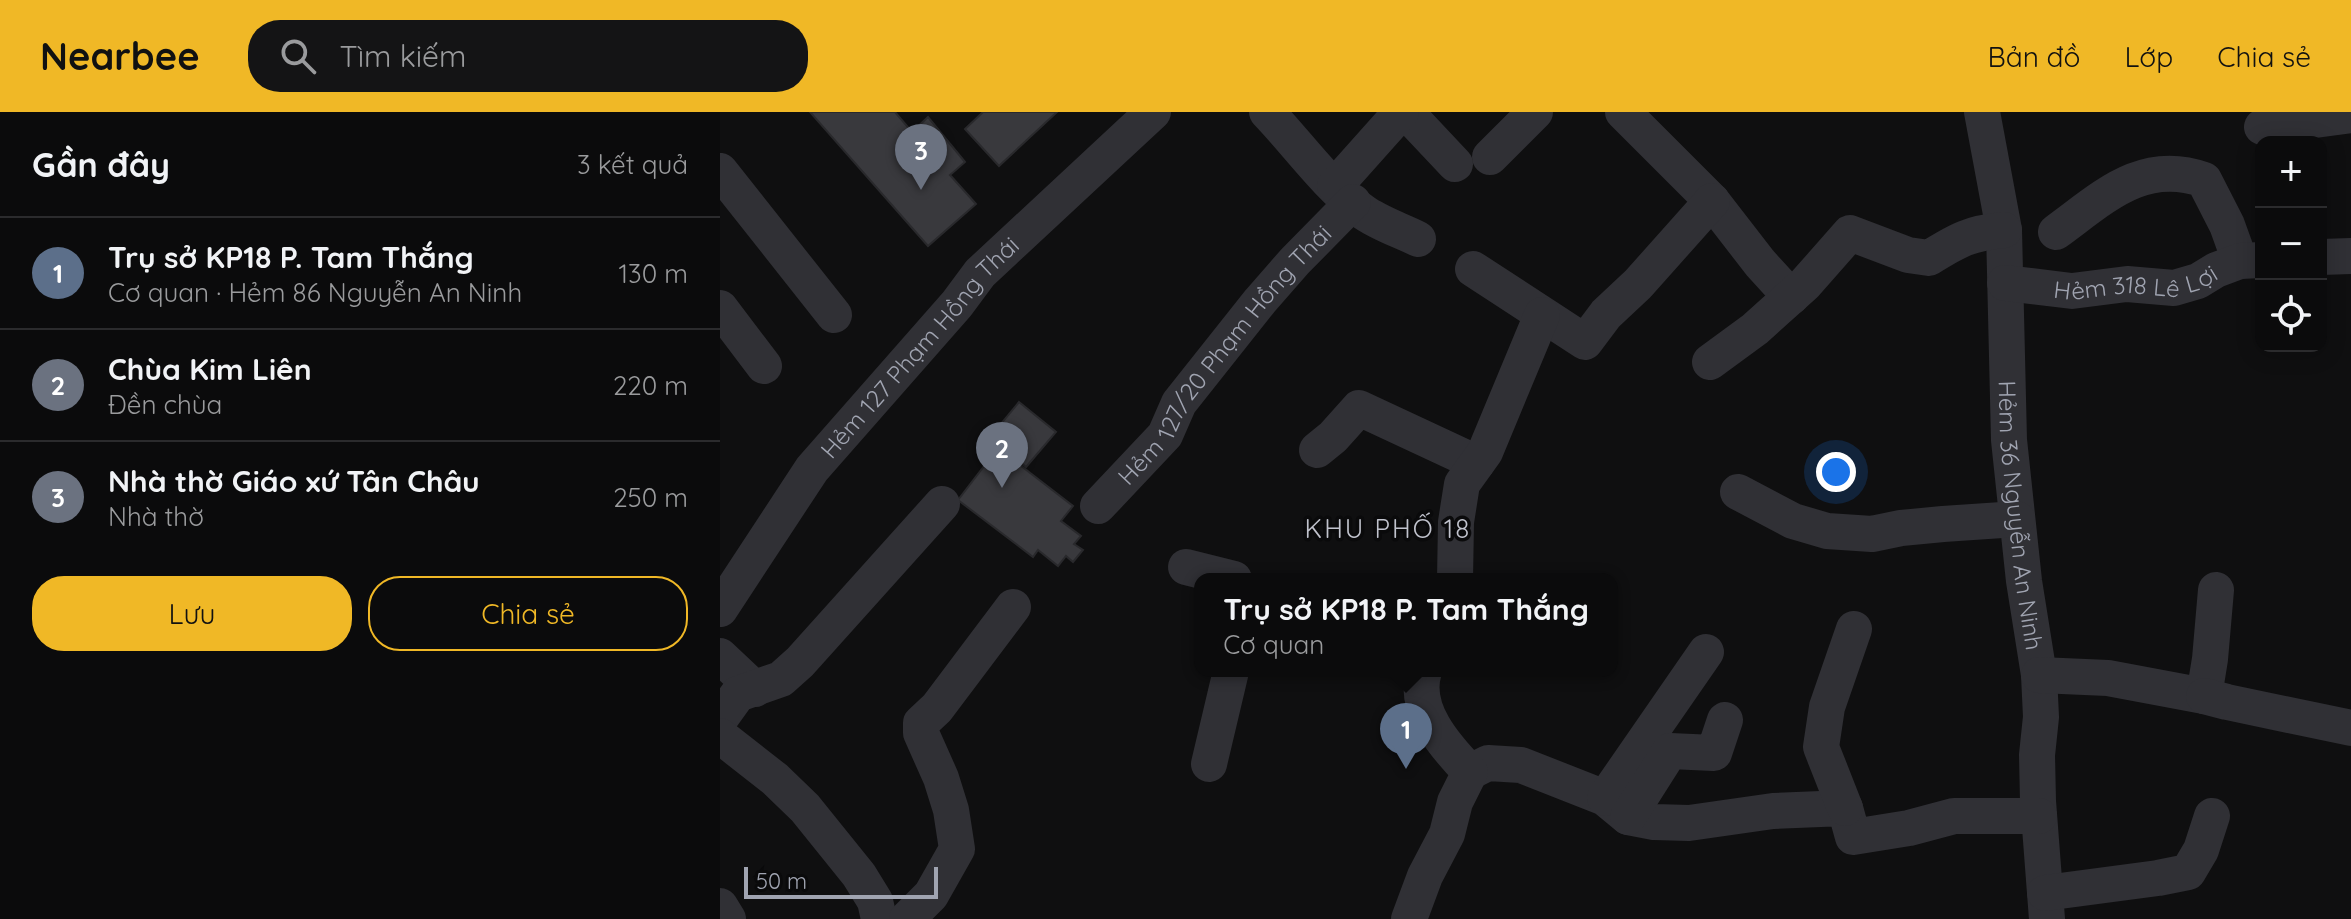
<!DOCTYPE html>
<html lang="vi">
<head>
<meta charset="utf-8">
<style>
	:root { --surface:#0b0b0c; --page:#141415; --text:#f1f3f6; --muted:#9a9b9d; --line:#2b2b2d; --accent:#f0b826 }
	body { margin:0; font-family:Quicksand,sans-serif; background:var(--page); color:var(--text) }
	.controls { position:absolute; right:24px; top:24px; display:grid; overflow:hidden; border-radius:16px; box-shadow:0 4px 20px #0003 }
	.controls button { width:72px; height:72px; display:grid; place-items:center; padding:0; border:0; border-bottom:2px solid var(--line); background:var(--surface); color:var(--text); font:40px sans-serif }
	.scale { position:absolute; left:24px; bottom:20px; width:194px; box-sizing:border-box; padding-left:8px; border:4px solid #a0a4b1; border-top:0; font-size:22px; line-height:28px; white-space:nowrap; color:#a0a4b1; -webkit-text-stroke:6px #0a0a0b; paint-order:stroke }
	.you { position:absolute; left:1116px; top:360px; width:28px; height:28px; margin:-20px; border:6px solid #fff; border-radius:50%; background:#1a73e8; box-shadow:0 0 0 12px #1a73e833 }
	.badge { display:grid; place-items:center; width:52px; height:52px; border-radius:50%; background:var(--accent); color:#fff; font-size:26px; font-weight:700 }
	.pin { position:absolute; translate:-50% -66px; filter:drop-shadow(0 2px 4px #0008) }
	.pin::after { content:''; position:absolute; top:42px; width:28px; height:24px; background:inherit; clip-path:polygon(0 0,100% 0,50% 100%) }
	.popup { position:absolute; left:474px; top:461px; width:424px; height:104px; box-sizing:border-box; display:grid; place-content:center; border-radius:16px; background:var(--surface); filter:drop-shadow(0 2px 6px #0005); font-size:26px; white-space:nowrap; color:var(--muted) }
	.popup b { font-size:30px; color:var(--text) }
	.popup::after { content:''; position:absolute; left:50%; top:100%; margin-left:-16px; border:16px solid transparent; border-top-color:var(--surface) }
	.list { margin:0; padding:0; list-style:none }
	h2 { display:flex; justify-content:space-between; align-items:center; height:104px; margin:0; padding:0 32px; font-size:34px }
	h2 small { font-size:26px; font-weight:400; color:var(--muted) }
	.list li { display:grid; grid-template-columns:52px 1fr auto; gap:24px; align-items:center; box-sizing:border-box; height:112px; padding:0 32px; border-top:2px solid var(--line) }
	.list b { display:block; font-size:30px; white-space:nowrap }
	.list p { margin:0; font-size:26px; white-space:nowrap; color:var(--muted) }
	.list em { font-size:26px; font-style:normal; color:var(--muted) }
	.actions { display:flex; gap:16px; padding:24px 32px }
	.actions a { flex:1; padding:18px 0; border:2px solid var(--accent); border-radius:32px; text-align:center; font-size:28px; color:var(--accent) }
	.actions .main { background:var(--accent); color:#111 }
	.icon { flex:none; width:44px; height:44px; fill:none; stroke:currentColor; stroke-width:2; stroke-linecap:round; stroke-linejoin:round }
	.map { position:relative; flex:none; width:1631px; height:807px; overflow:hidden }
	header { display:flex; align-items:center; gap:48px; box-sizing:border-box; height:112px; padding:0 40px; background:var(--accent); color:#111 }
	header strong { font-size:38px }
	nav { display:flex; gap:44px; margin-inline-start:auto; font-size:28px }
	.search { width:560px; height:72px; background:var(--page); display:flex; align-items:center; gap:20px; box-sizing:border-box; padding:0 28px; border-radius:32px; color:var(--muted); font-size:30px }
	main { display:flex }
	aside { flex:1; background:var(--surface) }
	.map>svg:first-child { display:block }
	.building { fill:#39393d; stroke:#29292c; stroke-width:2 }
	.lines { fill:none; stroke-linecap:round; stroke-linejoin:round }
	.minor { stroke:#303035; stroke-width:36 }
	.labels { text-anchor:middle; dominant-baseline:central; stroke-width:7; stroke-linejoin:round; paint-order:stroke }
	.street-label { font-size:24px; fill:#a0a4b1; stroke:#0a0a0b }
	.neighbourhood-label { font-size:26px; letter-spacing:2px; fill:#c1c3cd; stroke:#0a0a0b }
</style>
</head>
<body>
<header>
<strong>Nearbee</strong>
<div class="search"><svg class="icon" aria-label="search" viewBox="0 0 24 24"><circle cx="10" cy="10" r="6"/><path d="M15 15l6 6"/></svg>Tìm kiếm</div>
<nav><a>Bản đồ</a><a>Lớp</a><a>Chia sẻ</a></nav>
</header>
<main>
<aside>
<h2>Gần đây<small>3 kết quả</small></h2>
<ul class="list">
<li><span class="badge" style="background:#5c6f8a">1</span><div><b>Trụ sở KP18 P. Tam Thắng</b><p>Cơ quan · Hẻm 86 Nguyễn An Ninh</p></div><em>130 m</em></li>
<li><span class="badge" style="background:#6b7280">2</span><div><b>Chùa Kim Liên</b><p>Đền chùa</p></div><em>220 m</em></li>
<li><span class="badge" style="background:#6b7280">3</span><div><b>Nhà thờ Giáo xứ Tân Châu</b><p>Nhà thờ</p></div><em>250 m</em></li>
</ul>
<div class="actions"><a class="main">Lưu</a><a>Chia sẻ</a></div>
</aside>
<div class="map">
<svg width="1631" height="807" viewBox="0 0 1631 807">
	<rect width="100%" height="100%" fill="#0f0f10"/>
	<g class="building">
		<path d="M 90,0 L 175,0 L 192,20 L 208,5 L 245,50 L 230,63 L 256,92 L 208,134 Z"/>
		<path d="M 263,0 L 337,0 L 279,54 L 245,17 Z"/>
		<path d="M 299,290 L 336,320 L 306,355 L 270,325 Z"/>
		<path d="M 278,336 L 353,394 L 341,409 L 361,424 L 354,432 L 363,438 L 353,450 L 346,444 L 338,454 L 318,438 L 313,445 L 238,388 Z"/>
	</g>
	<g class="lines">
		<g class="minor">
			<path d="M 547,0 C 577,31 607,74 642,99 C 658,111 680,118 698,127"/>
			<path d="M 686,0 L 735,52"/>
			<path d="M 903,0 L 992,89 L 1040,151 L 1071,185"/>
			<path id="s1" d="M 1262,0 L 1284,118 L 1289,328 L 1304,469 L 1319,563 L 1321,605 L 1317,643 L 1318,689 L 1327,807"/>
			<path d="M 1542,15 L 1631,3"/>
			<path d="M 770,45 L 815,0"/>
			<path d="M 0,59 L 114,203"/>
			<path d="M 615,74 L 681,0"/>
			<path d="M 1336,120 C 1383,86 1422,46 1484,68 L 1507,113 L 1520,149"/>
			<path d="M 1601,145 L 1631,144"/>
			<path d="M 753,157 L 865,230 L 886,202 L 918,172 L 992,89"/>
			<path id="s2" d="M 1285,171 L 1352,179 L 1407,172 L 1454,176 L 1478,169 L 1496,158 L 1520,149 L 1541,148"/>
			<path d="M 0,196 L 44,254"/>
			<path d="M 990,250 L 1035,217 L 1085,172 L 1130,121 L 1188,143 L 1209,146 C 1238,128 1250,121 1284,118"/>
			<path d="M 597,338 L 613,325 L 639,296 L 757,351"/>
			<path d="M 1018,380 L 1073,409 L 1107,419 L 1152,422 L 1181,416 L 1223,412 L 1297,407"/>
			<path id="s3" d="M 378,394 L 445,323 L 459,291 L 540,189 L 575,149 L 633,90"/>
			<path d="M 466,455 L 514,467"/>
			<path d="M 735,467 L 736,410 L 742,372 L 765,340 L 822,203"/>
			<path id="s4" d="M 0,497 L 92,357 L 237,192 L 260,161 L 433,0"/>
			<path d="M 0,544 L 35,577"/>
			<path d="M 1319,563 L 1388,566 L 1484,584 L 1490,547 L 1496,478"/>
			<path d="M 1484,584 L 1507,590 L 1631,616"/>
			<path d="M 0,607 L 18,582 L 61,567 L 80,550 L 222,392"/>
			<path d="M 0,624 L 55,667 L 85,696 L 139,763 L 155,789 L 159,807"/>
			<path d="M 489,652 L 511,559"/>
			<path d="M 750,660 L 768,651 L 801,653 L 885,686 L 908,705 L 934,710 L 969,711 L 1053,699 L 1125,696 L 1133,725 L 1189,716 L 1234,704 L 1319,704"/>
			<path d="M 885,686 L 986,540"/>
			<path d="M 1125,696 L 1101,635 L 1107,595 L 1134,517"/>
			<path d="M 908,705 L 950,639 L 994,641 L 1005,608"/>
			<path d="M 1325,781 L 1438,766 L 1468,760 L 1481,738 L 1492,704"/>
			<path d="M 0,794 L 8,807"/>
			<path d="M 187,807 L 211,783 L 237,737 L 231,698 L 221,666 L 201,621 L 201,611 L 217,596 L 293,495"/>
			<path d="M 689,807 L 705,764 L 727,722 L 735,690 L 750,660 C 725,634 692,597 704,559"/>
		</g>
	</g>
	<g class="labels">
		<g class="street-label">
			<text stroke="none"><textPath href="#s2" startOffset="132">Hẻm 318 Lê Lợi</textPath></text>
			<text stroke="none"><textPath href="#s4" startOffset="330">Hẻm 127 Phạm Hồng Thái</textPath></text>
			<text stroke="none"><textPath href="#s3" startOffset="198">Hẻm 127/20 Phạm Hồng Thái</textPath></text>
			<text stroke="none"><textPath href="#s1" startOffset="406">Hẻm 36 Nguyễn An Ninh</textPath></text>
		</g>
		<g class="neighbourhood-label">
			<text x="668" y="416">KHU PHỐ 18</text>
		</g>
	</g>
</svg>
<div class="controls">
<button>+</button>
<button>−</button>
<button><svg class="icon" aria-label="locate" viewBox="0 0 24 24"><circle cx="12" cy="12" r="6"/><path d="M12 2v4M12 18v4M2 12h4M18 12h4"/></svg></button>
</div>
<div class="scale">50 m</div>
<div class="you"></div>
<div class="pin badge" style="left:686px;top:657px;background:#5c6f8a">1</div>
<div class="popup"><b>Trụ sở KP18 P. Tam Thắng</b>Cơ quan</div>
<div class="pin badge" style="left:282px;top:376px;background:#6b7280">2</div>
<div class="pin badge" style="left:201px;top:78px;background:#6b7280">3</div>
</div>
</main>
</body>
</html>
